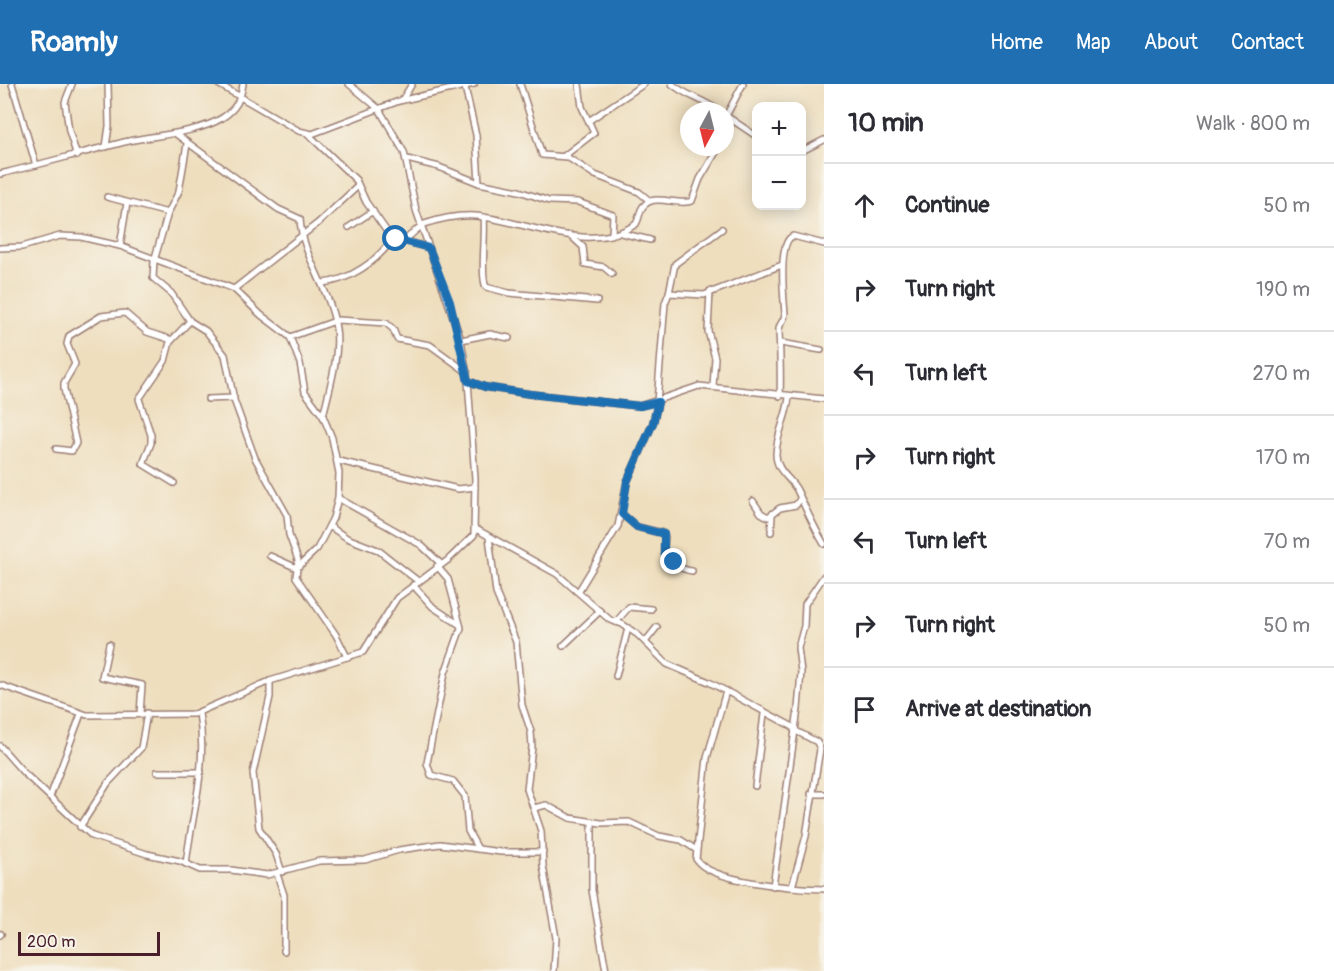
<!DOCTYPE html>
<html lang="en">
<head>
<meta charset="utf-8">
<style>
	:root { --surface:#fff; --page:#f7f7f7; --text:#2b2b33; --muted:#7c7c81; --line:#e1e1e2; --accent:#1f6fb2 }
	body { margin:0; font-family:Pangolin,sans-serif; background:var(--page); color:var(--text) }
	.controls { position:absolute; right:18px; top:18px; display:grid; overflow:hidden; border-radius:12px; box-shadow:0 3px 15px #0003 }
	.controls button { width:54px; height:54px; display:grid; place-items:center; padding:0; border:0; border-bottom:2px solid var(--line); background:var(--surface); color:var(--text); font:30px sans-serif }
	.compass { position:absolute; left:680px; top:18px; width:54px; height:54px; border-radius:50%; background:var(--surface); box-shadow:0 3px 15px #0003; rotate:187deg }
	.scale { position:absolute; left:18px; bottom:15px; width:142px; box-sizing:border-box; padding-left:6px; border:3px solid #4a1f2b; border-top:0; font-size:16px; line-height:21px; white-space:nowrap; color:#4a1f2b; -webkit-text-stroke:4px #f7f3e8; paint-order:stroke }
	.stop { position:absolute; width:18px; height:18px; margin:-14px; border:4px solid #1f6fb2; border-radius:50%; background:#fff }
	.stop.end { background:#1f6fb2; border-color:#fff; box-shadow:0 2px 6px #0008 }
	.list { margin:0; padding:0; list-style:none }
	h2 { display:flex; justify-content:space-between; align-items:center; height:78px; margin:0; padding:0 24px; font-size:26px }
	h2 small { font-size:20px; font-weight:400; color:var(--muted) }
	.list li { display:grid; grid-template-columns:39px 1fr auto; gap:18px; align-items:center; box-sizing:border-box; height:84px; padding:0 24px; border-top:2px solid var(--line) }
	.list b { display:block; font-size:22px; white-space:nowrap }
	.list em { font-size:20px; font-style:normal; color:var(--muted) }
	.icon { flex:none; width:33px; height:33px; fill:none; stroke:currentColor; stroke-width:2; stroke-linecap:round; stroke-linejoin:round }
	.map { position:relative; flex:none; width:824px; height:887px; overflow:hidden }
	header { display:flex; align-items:center; gap:36px; box-sizing:border-box; height:84px; padding:0 30px; background:var(--accent); color:#fff }
	header strong { font-size:28px }
	nav { display:flex; gap:33px; margin-inline-start:auto; font-size:21px }
	main { display:flex }
	aside { flex:1; background:var(--surface) }
	.map>svg:first-child { display:block }
	.lines { fill:none; stroke-linecap:round; stroke-linejoin:round }
	.street-casing { stroke:#9c7e74; stroke-width:8 }
	.street { stroke:#fff; stroke-width:5 }
	.route { stroke:#1f6fb2; stroke-width:8 }
</style>
</head>
<body>
<header>
<strong>Roamly</strong>
<nav><a>Home</a><a>Map</a><a>About</a><a>Contact</a></nav>
</header>
<main>
<div class="map">
<svg width="824" height="887" viewBox="0 0 824 887">
	<rect width="100%" height="100%" fill="#f7f3e8"/>
	<filter id="ink" filterUnits="userSpaceOnUse"><feTurbulence type="fractalNoise" baseFrequency=".0167" numOctaves="2"/><feDisplacementMap in="SourceGraphic" scale="12" xChannelSelector="R" yChannelSelector="G"/><feConvolveMatrix kernelMatrix="1 2 1 2 8 2 1 2 1" color-interpolation-filters="sRGB"/></filter>
	<filter id="wash" filterUnits="userSpaceOnUse"><feTurbulence type="fractalNoise" baseFrequency=".008" numOctaves="4" result="noise"/><feDisplacementMap in="SourceGraphic" scale="24" xChannelSelector="R" yChannelSelector="G"/><feGaussianBlur stdDeviation="1.35" result="paint"/><feColorMatrix in="noise" values="0 0 0 0 0 0 0 0 0 0 0 0 0 0 0 0 0 1.4 0 .05"/><feComposite in="paint" operator="in"/></filter>
	<g filter="url(#wash)">
		<rect width="100%" height="100%" fill="#eedebe"/>
	</g>
	<g filter="url(#ink)">
		<g class="lines">
			<g class="street-casing">
				<g id="street">
					<path d="M 12,0 L 36,81"/>
					<path d="M 72,0 L 65,18 L 69,47 L 77,72"/>
					<path d="M 218,0 L 299,47 L 312,50 L 399,17 L 474,0"/>
					<path d="M 520,0 L 542,71 L 567,73 L 595,91 L 639,108 L 650,117"/>
					<path d="M 672,0 C 686,12 703,15 719,27"/>
					<path d="M 465,3 L 476,51 L 479,99"/>
					<path d="M 402,16 L 412,0"/>
					<path d="M 725,31 L 756,52"/>
					<path d="M 726,32 L 743,0"/>
					<path d="M 590,36 L 644,0"/>
					<path d="M 176,50 L 278,125 L 300,135 C 302,173 331,206 336,245 C 340,272 329,306 323,332"/>
					<path d="M 308,50 L 356,96 L 366,118 L 390,152 L 429,164"/>
					<path d="M 725,53 L 732,37"/>
					<path d="M 187,60 L 179,107 L 168,129 L 154,177 L 153,194 L 171,209 L 190,237 L 206,247 L 225,271 L 234,316 L 255,374 L 287,431 L 289,451 L 298,476 L 296,493 L 336,551 L 347,573"/>
					<path d="M 106,63 L 109,42 L 108,0"/>
					<path d="M 802,67 L 824,56"/>
					<path d="M 564,72 L 594,49 L 582,23 L 579,0"/>
					<path d="M 407,75 L 439,83 L 479,99 L 519,107 L 549,117 L 578,118 L 613,131 L 612,150"/>
					<path d="M 0,90 C 43,80 86,67 129,57 C 157,51 198,49 222,34 C 236,25 241,15 243,0"/>
					<path d="M 107,113 L 168,129"/>
					<path d="M 484,133 C 486,151 480,192 486,203 L 509,209 L 597,217"/>
					<path d="M 421,141 C 439,135 456,131 475,132 C 525,136 589,172 636,140 C 639,135 639,131 641,126 C 650,106 677,123 692,117 L 700,95 L 719,63"/>
					<path d="M 349,143 L 373,127"/>
					<path d="M 621,149 L 650,156"/>
					<path d="M 570,151 L 583,163 L 585,180 L 604,183 L 612,190"/>
					<path d="M 405,156 L 421,142"/>
					<path d="M 120,162 L 127,119"/>
					<path d="M 0,164 L 22,163 L 60,152 L 81,153 L 120,162 L 234,205 L 261,231 L 290,253 L 300,279 L 305,308 L 323,332 L 332,354 L 339,389 L 338,414 L 333,434 L 317,465 L 297,484 L 270,472"/>
					<path d="M 322,199 C 349,197 378,177 393,154"/>
					<path d="M 234,205 L 318,139 L 358,102"/>
					<path d="M 710,207 L 708,247 L 715,274 L 713,302"/>
					<path d="M 669,209 L 675,180 L 722,145"/>
					<path d="M 290,253 L 338,236 L 386,239 L 393,245 L 397,255 L 430,261 L 467,288"/>
					<path d="M 461,256 L 490,250 L 509,254"/>
					<path d="M 781,259 L 821,266"/>
					<path d="M 468,297 L 485,303 L 530,310 L 640,322 L 699,302 L 824,315"/>
					<path d="M 780,312 C 781,290 780,269 779,247 C 778,240 785,237 785,230 C 784,215 777,158 793,152 L 824,160"/>
					<path d="M 789,313 C 787,334 776,350 776,371 C 777,388 790,393 797,406 C 806,425 813,442 824,460"/>
					<path d="M 208,315 L 234,314"/>
					<path d="M 657,318 L 665,219 L 669,209 L 704,211 L 782,181"/>
					<path d="M 56,365 L 72,367 L 76,359 L 64,305 L 64,299 L 75,280 L 67,260 L 69,252 L 101,232 L 125,229 L 147,248 L 172,256"/>
					<path d="M 339,377 L 458,405 L 475,403"/>
					<path d="M 174,399 L 143,380 L 151,359 L 151,351 L 139,315 L 165,277 L 170,258 L 190,237"/>
					<path d="M 338,414 L 421,461 L 441,480"/>
					<path d="M 753,417 L 761,429 L 768,433 L 780,424 L 796,421 L 800,415"/>
					<path d="M 622,430 L 637,443 L 662,449 L 665,453 C 665,458 663,463 664,468 C 667,477 682,486 692,487"/>
					<path d="M 329,442 L 347,454 L 378,466 L 418,497"/>
					<path d="M 476,445 L 557,490 L 610,536 L 622,540 L 638,551 L 667,580 L 709,598 L 795,644"/>
					<path d="M 771,448 L 772,432"/>
					<path d="M 489,453 L 496,509 L 516,558 L 522,621 L 531,648 L 532,663 L 527,705 L 541,747 L 543,782 L 556,854 L 554,887"/>
					<path d="M 437,482 L 448,495 L 461,544 L 445,589 L 427,679 L 431,691 L 453,697 L 465,712 L 468,747 L 478,765"/>
					<path d="M 413,501 L 433,523 L 460,541"/>
					<path d="M 578,508 L 618,442 L 627,398 L 653,339 L 658,318"/>
					<path d="M 616,538 L 629,523 L 651,525"/>
					<path d="M 645,558 L 657,543"/>
					<path d="M 109,560 L 102,593 L 142,601 L 140,630"/>
					<path d="M 563,562 L 600,527"/>
					<path d="M 616,592 L 628,544"/>
					<path d="M 270,597 L 270,613 L 253,689 L 259,744 L 276,770 L 282,788"/>
					<path d="M 0,601 L 87,631 L 194,630 L 270,597 L 363,568 L 397,514 L 448,476 L 474,451 L 475,395 L 468,297 L 461,256 L 416,126 L 404,68 L 379,25 L 349,0"/>
					<path d="M 726,607 L 707,674 L 696,775 C 710,799 796,804 824,805"/>
					<path d="M 0,662 L 23,688 L 92,752 L 147,770 L 180,777 L 200,786 L 231,786 L 267,791 L 319,777 L 365,776 L 399,766 L 440,760 L 501,768 L 543,768"/>
					<path d="M 157,688 L 201,688"/>
					<path d="M 755,702 L 764,630"/>
					<path d="M 811,710 L 824,710"/>
					<path d="M 50,713 L 81,630"/>
					<path d="M 534,724 L 546,721 L 570,734 L 601,739 L 629,738 L 659,752 L 681,756 L 695,765"/>
					<path d="M 592,738 L 592,806 L 606,887"/>
					<path d="M 80,743 L 108,699 L 141,664 L 147,629"/>
					<path d="M 186,780 C 192,729 208,681 199,629"/>
					<path d="M 277,790 L 284,811 L 284,867"/>
					<path d="M 773,802 L 798,625 L 801,588 L 798,564 L 804,542 L 805,520 L 824,492"/>
					<path d="M 792,803 L 806,752 L 820,665 L 817,658 L 794,646"/>
					<path d="M 0,851 L 1,850"/>
				</g>
			</g>
			<use href="#street" class="street"/>
		</g>
	</g>
	<g class="lines" filter="url(#ink)">
		<path class="route" d="M 396,155 L 429,164 L 450,218 L 468,297 L 485,303 L 530,310 L 640,322 L 658,318 L 653,339 L 627,398 L 622,430 L 637,443 L 664,450 L 664,469 L 674,478"/>
	</g>
</svg>
<div class="controls">
<button>+</button>
<button>−</button>
</div>
<svg class="compass" viewBox="-18 -18 36 36"><path d="M0-13l5 13h-10z" fill="#e53935"/><path d="M0 13l5-13h-10z" fill="#7c7c81"/></svg>
<div class="scale">200 m</div>
<div class="stop" style="left:396px;top:155px"></div>
<div class="stop end" style="left:674px;top:478px"></div>
</div>
<aside>
<h2>10 min<small>Walk · 800 m</small></h2>
<ul class="list">
<li><svg class="icon" aria-label="ahead" viewBox="0 0 24 24"><path d="M12 20V5M6 11l6-6 6 6"/></svg><div><b>Continue</b></div><em>50 m</em></li>
<li><svg class="icon" aria-label="right" viewBox="0 0 24 24"><path d="M7 20v-9h11M14 6l5 5-5 5"/></svg><div><b>Turn right</b></div><em>190 m</em></li>
<li><svg class="icon" aria-label="left" viewBox="0 0 24 24"><path d="M17 20v-9H6M10 6l-5 5 5 5"/></svg><div><b>Turn left</b></div><em>270 m</em></li>
<li><svg class="icon" aria-label="right" viewBox="0 0 24 24"><path d="M7 20v-9h11M14 6l5 5-5 5"/></svg><div><b>Turn right</b></div><em>170 m</em></li>
<li><svg class="icon" aria-label="left" viewBox="0 0 24 24"><path d="M17 20v-9H6M10 6l-5 5 5 5"/></svg><div><b>Turn left</b></div><em>70 m</em></li>
<li><svg class="icon" aria-label="right" viewBox="0 0 24 24"><path d="M7 20v-9h11M14 6l5 5-5 5"/></svg><div><b>Turn right</b></div><em>50 m</em></li>
<li><svg class="icon" aria-label="arrive" viewBox="0 0 24 24"><path d="M6 21V4h12l-3 4 3 4H6"/></svg><div><b>Arrive at destination</b></div></li>
</ul>
</aside>
</main>
</body>
</html>
